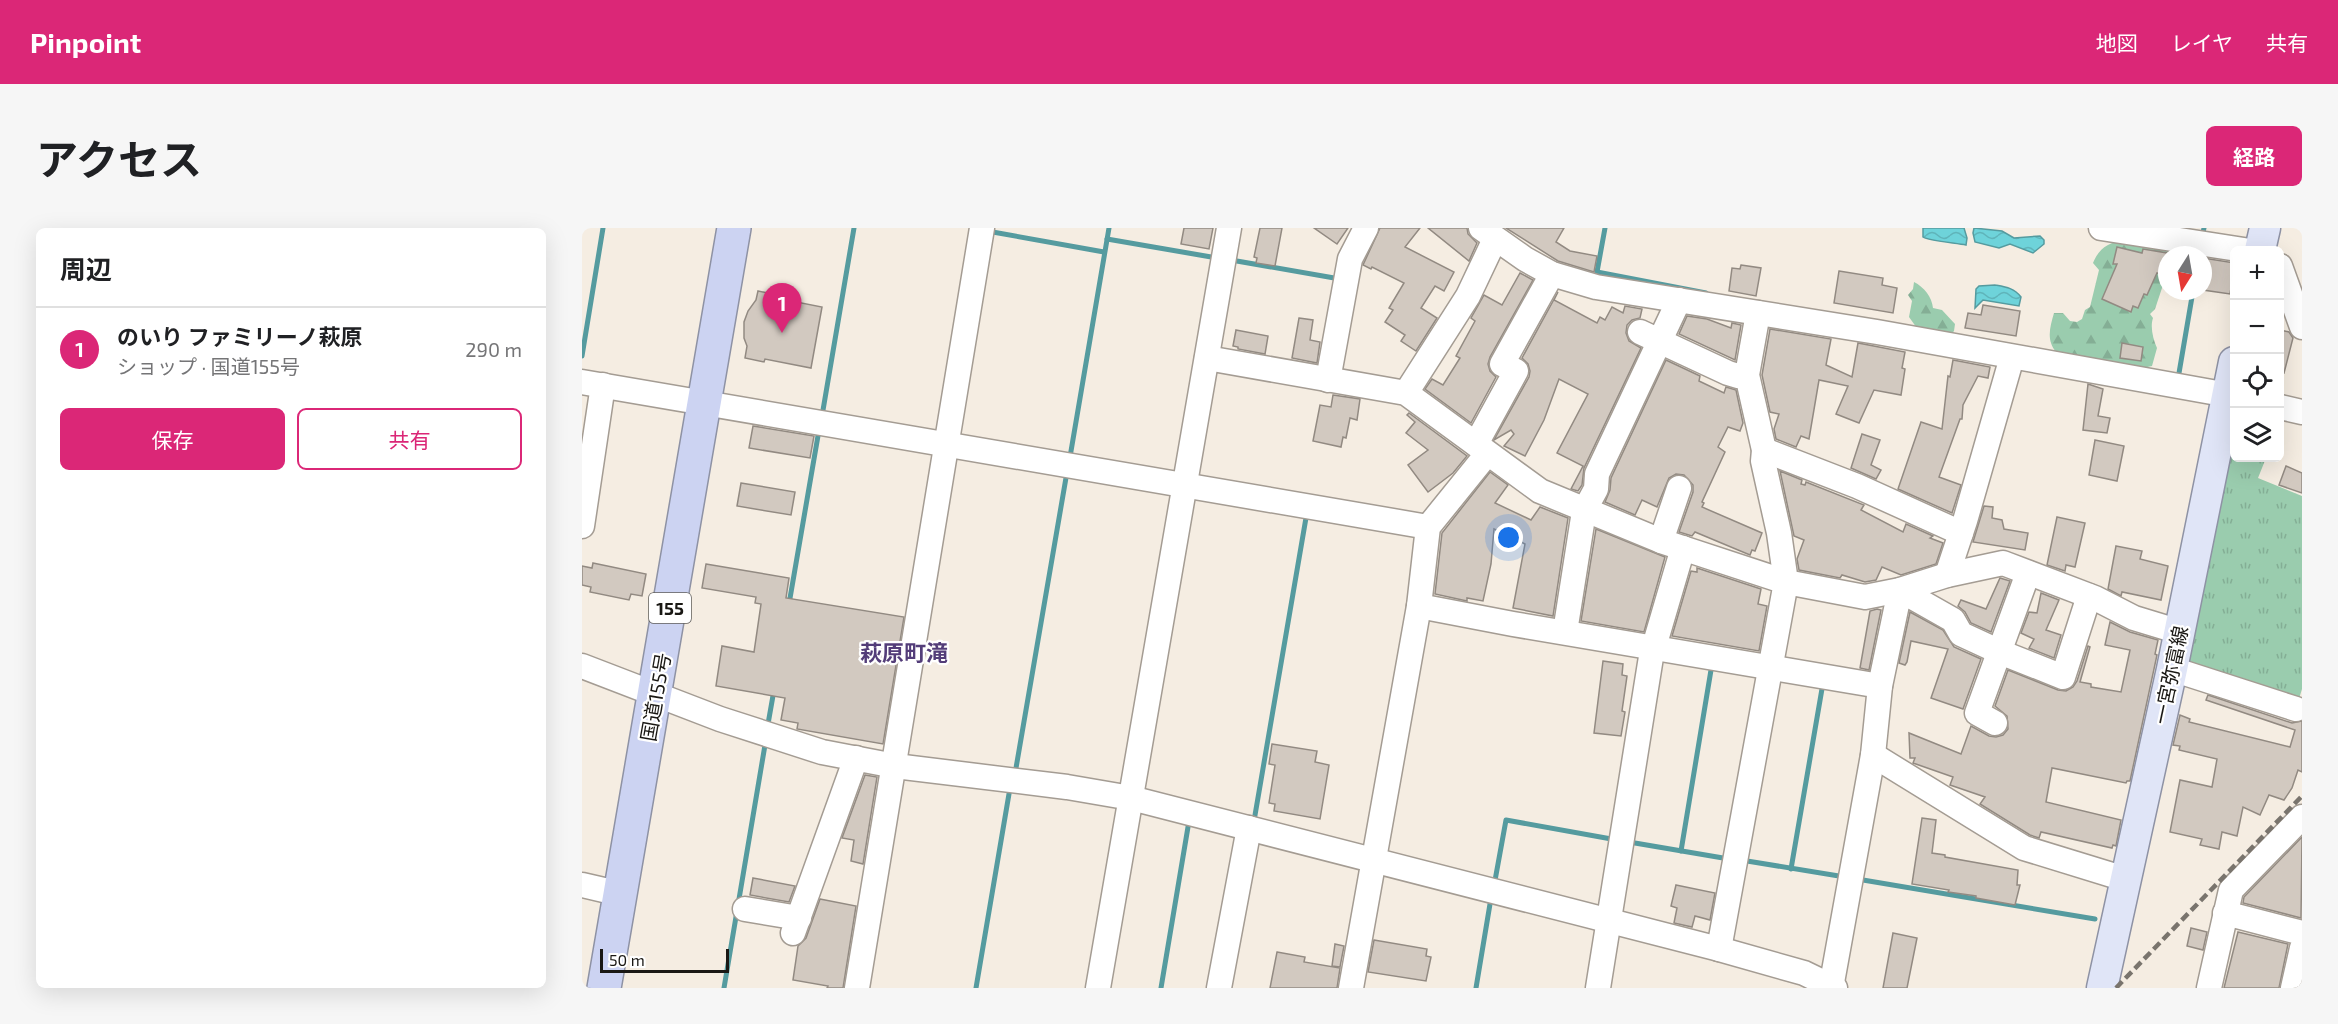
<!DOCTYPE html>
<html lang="ja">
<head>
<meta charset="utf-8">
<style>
	:root { --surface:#fff; --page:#f6f6f6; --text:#202124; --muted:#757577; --line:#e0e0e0; --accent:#db2777 }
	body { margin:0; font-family:"Exo 2","Noto Sans JP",sans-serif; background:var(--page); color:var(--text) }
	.controls { position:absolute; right:18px; top:18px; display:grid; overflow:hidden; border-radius:9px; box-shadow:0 6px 24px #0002 }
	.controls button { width:54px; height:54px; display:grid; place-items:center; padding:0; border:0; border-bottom:2px solid var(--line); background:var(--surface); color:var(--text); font:30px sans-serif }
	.compass { position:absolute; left:1576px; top:18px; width:54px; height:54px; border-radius:50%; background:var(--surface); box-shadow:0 6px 24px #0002; rotate:191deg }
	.scale { position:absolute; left:18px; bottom:15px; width:129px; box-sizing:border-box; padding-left:6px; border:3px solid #1a1814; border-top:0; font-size:16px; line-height:21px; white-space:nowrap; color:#1a1814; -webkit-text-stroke:4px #fff; paint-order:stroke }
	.you { position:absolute; left:927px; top:310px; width:21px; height:21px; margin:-15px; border:4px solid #fff; border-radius:50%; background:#1a73e8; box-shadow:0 0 0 9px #1a73e833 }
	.badge { display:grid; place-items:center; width:39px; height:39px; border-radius:50%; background:var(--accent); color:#fff; font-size:20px; font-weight:700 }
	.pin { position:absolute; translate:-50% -50px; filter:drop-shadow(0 2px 3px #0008) }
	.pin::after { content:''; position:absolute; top:32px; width:21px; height:18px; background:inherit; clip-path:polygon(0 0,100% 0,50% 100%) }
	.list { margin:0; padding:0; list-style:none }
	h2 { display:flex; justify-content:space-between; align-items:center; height:78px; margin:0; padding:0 24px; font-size:26px }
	h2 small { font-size:20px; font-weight:400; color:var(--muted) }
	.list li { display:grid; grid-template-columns:39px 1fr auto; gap:18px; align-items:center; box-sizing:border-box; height:84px; padding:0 24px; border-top:2px solid var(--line) }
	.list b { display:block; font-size:22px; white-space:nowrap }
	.list p { margin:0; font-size:20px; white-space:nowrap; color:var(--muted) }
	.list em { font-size:20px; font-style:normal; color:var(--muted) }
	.actions { display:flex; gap:12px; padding:18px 24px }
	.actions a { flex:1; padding:14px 0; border:2px solid var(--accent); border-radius:9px; text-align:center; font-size:21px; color:var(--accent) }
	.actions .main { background:var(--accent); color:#fff }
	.icon { flex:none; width:33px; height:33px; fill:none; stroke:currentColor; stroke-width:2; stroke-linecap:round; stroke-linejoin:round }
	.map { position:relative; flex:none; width:1720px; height:760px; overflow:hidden; border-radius:9px }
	header { display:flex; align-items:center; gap:36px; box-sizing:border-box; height:84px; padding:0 30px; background:var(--accent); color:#fff }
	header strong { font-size:28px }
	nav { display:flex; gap:33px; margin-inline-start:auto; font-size:21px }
	.intro { display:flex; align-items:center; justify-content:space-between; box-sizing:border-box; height:144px; padding:0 36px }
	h1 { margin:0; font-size:42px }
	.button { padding:15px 27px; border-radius:9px; background:var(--accent); color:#fff; font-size:21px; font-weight:700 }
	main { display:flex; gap:36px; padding:0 36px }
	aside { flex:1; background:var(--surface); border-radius:9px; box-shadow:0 6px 24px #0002 }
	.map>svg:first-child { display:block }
	.grass { fill:url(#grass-tufts) }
	.forest { fill:url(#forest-firs) }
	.water { fill:url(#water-waves); stroke:#559b9f; stroke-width:1.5 }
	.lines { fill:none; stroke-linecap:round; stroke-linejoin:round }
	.stream { stroke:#559b9f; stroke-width:5 }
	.building { fill:#d2c9c0; stroke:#928a82; stroke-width:1.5 }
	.minor-casing { stroke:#a49c93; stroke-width:27 }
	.major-casing { stroke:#8e92a4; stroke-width:33 }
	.highway-casing { stroke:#8e92a4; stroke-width:36 }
	.minor { stroke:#fff; stroke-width:24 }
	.major { stroke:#e0e5f7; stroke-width:30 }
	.highway { stroke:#ccd3f2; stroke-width:33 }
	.rail { stroke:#79746d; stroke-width:4.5; stroke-dasharray:9 4.5; stroke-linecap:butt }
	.labels { text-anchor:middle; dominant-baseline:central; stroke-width:4.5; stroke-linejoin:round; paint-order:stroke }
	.shield { fill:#fff; stroke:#5f5d5a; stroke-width:1.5 }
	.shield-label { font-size:18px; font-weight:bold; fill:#1a1814 }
	.street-label { font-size:20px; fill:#1a1814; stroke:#fff }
	.quarter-label { font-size:22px; font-weight:bold; fill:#533d79; stroke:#fff }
</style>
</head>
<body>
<header>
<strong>Pinpoint</strong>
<nav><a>地図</a><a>レイヤ</a><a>共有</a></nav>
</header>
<div class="intro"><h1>アクセス</h1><a class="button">経路</a></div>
<main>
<aside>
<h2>周辺<small></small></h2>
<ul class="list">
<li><span class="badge">1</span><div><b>のいり ファミリーノ萩原</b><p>ショップ · 国道155号</p></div><em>290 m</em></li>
</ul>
<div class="actions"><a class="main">保存</a><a>共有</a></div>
</aside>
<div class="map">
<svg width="1720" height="760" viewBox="0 0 1720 760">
	<defs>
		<pattern id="grass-tufts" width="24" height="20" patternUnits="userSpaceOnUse" patternTransform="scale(1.5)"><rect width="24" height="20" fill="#9accae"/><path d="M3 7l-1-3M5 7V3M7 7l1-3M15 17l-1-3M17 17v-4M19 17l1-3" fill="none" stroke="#84ae95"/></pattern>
		<pattern id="forest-firs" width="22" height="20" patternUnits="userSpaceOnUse" patternTransform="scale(1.5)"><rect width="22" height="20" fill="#9accae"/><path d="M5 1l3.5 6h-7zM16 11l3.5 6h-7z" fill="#84ae95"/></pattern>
		<pattern id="water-waves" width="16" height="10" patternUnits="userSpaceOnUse" patternTransform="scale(1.5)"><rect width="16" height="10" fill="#6ed3da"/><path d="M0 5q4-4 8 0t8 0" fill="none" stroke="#5fb4ba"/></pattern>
	</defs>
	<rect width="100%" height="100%" fill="#f5ede2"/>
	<path class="grass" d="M 1652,180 L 1652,230 L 1684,230 L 1676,250 L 1720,268 L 1720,461 L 1716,474 L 1601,438 Z"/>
	<g class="forest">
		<path d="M 1542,12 L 1552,18 L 1578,18 L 1593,27 L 1585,27 L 1585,56 L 1581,57 L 1573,81 L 1568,86 L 1571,90 C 1568,99 1571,111 1575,120 L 1570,138 L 1561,140 L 1510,134 L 1503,129 L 1488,129 L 1481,124 L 1474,124 C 1464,112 1468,99 1472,85 L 1481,85 L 1488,93 L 1495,94 L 1500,91 L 1503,82 L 1508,79 L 1517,42 L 1511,35 C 1517,20 1526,15 1542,12 Z"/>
		<path d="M 1332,54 C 1342,59 1350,69 1351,80 L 1360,82 L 1373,96 L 1372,103 L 1366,110 L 1337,103 L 1327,89 L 1330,73 L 1326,67 L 1331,61 Z"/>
	</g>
	<g class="water">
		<path d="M 1341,0 L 1382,0 L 1385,10 L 1384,17 C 1374,15 1347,13 1341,9 Z"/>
		<path d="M 1392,0 L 1420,3 L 1432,10 L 1458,8 L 1462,12 L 1462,16 L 1451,25 L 1428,16 L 1417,20 L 1393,14 L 1391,5 Z"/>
		<path d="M 1413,57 C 1424,59 1432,60 1439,69 L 1437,78 L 1401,72 L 1393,80 L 1394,61 L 1397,58 Z"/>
	</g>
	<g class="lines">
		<g class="stream">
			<path d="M 1023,0 L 1015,44 L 1124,65"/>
			<path d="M 405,3 L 522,24"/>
			<path d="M 1620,9 L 1622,0"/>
			<path d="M 525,11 L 635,30"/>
			<path d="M 649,32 L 758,51"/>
			<path d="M 0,128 L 21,0"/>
			<path d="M 1597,145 L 1611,63"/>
			<path d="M 240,188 L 272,0"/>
			<path d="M 488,229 L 527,0"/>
			<path d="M 207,376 L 237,202"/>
			<path d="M 186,496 L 192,462"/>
			<path d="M 434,540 L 485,244"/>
			<path d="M 672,593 L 725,284"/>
			<path d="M 1047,614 L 1147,631"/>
			<path d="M 1099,623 L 1130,436"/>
			<path d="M 1159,632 L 1263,649"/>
			<path d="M 1209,641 L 1241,455"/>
			<path d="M 1275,651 L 1513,691"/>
			<path d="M 912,658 L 924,592 L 1035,612"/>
			<path d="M 142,760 L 183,517"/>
			<path d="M 394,760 L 428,560"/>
			<path d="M 579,760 L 607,593"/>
			<path d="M 894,760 L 909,670"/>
		</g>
	</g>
	<g class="building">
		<path d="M 602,0 L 631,0 L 627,21 L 599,16 Z"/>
		<path d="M 678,0 L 700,0 L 693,38 L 674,35 L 675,30 L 672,29 Z"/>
		<path d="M 732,0 L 766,0 L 755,16 Z"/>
		<path d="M 798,0 L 838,0 L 823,19 L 872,44 L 862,63 L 853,58 L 839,80 L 855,90 L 834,123 L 819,113 L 823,107 L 803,94 L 811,82 L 807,80 L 822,55 L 790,39 L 789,41 L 781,37 Z"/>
		<path d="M 846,0 L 885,0 L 886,6 L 895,15 L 887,33 Z"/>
		<path d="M 924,0 L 982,0 L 974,14 L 988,23 L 1015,28 L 1012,44 L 976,33 Z"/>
		<path d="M 1535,19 L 1560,25 L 1561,21 L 1585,25 L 1585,48 L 1575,45 L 1565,67 L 1562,66 L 1556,80 L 1551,78 L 1549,84 L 1520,71 L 1535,36 L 1531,36 Z"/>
		<path d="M 1621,30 L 1653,35 L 1648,66 L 1621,62 Z"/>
		<path d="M 1159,37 L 1179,40 L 1174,68 L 1147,63 L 1150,40 L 1158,41 Z"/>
		<path d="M 1257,43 L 1301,50 L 1300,57 L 1315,60 L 1311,85 L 1252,75 Z"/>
		<path d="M 938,45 L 951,52 L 908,129 L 906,136 L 908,143 L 914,149 L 889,195 L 843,161 L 850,151 L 861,157 L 878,130 L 874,128 L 893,93 L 889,90 L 902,67 L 920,77 Z"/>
		<path d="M 176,63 L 195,67 L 194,70 L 240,79 L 229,140 L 183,131 L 182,134 L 163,130 L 165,118 L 162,110 L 162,94 L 166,83 L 174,72 Z"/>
		<path d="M 976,64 L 972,72 L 1015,95 L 1018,89 L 1023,92 L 1030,79 L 1041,85 L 1043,78 L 1060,81 L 1058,90 L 1050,92 L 1045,97 L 1044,105 L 1047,113 L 1059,120 L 1002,240 L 1000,257 L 996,263 L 989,261 L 1001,238 L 975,225 L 1006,166 L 977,151 L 962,192 L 943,228 L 922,218 L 932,206 L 929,202 L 912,212 L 947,149 L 948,143 L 946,136 L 940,130 Z"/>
		<path d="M 1401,77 L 1438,83 L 1434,108 L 1383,100 L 1386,85 L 1399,87 Z"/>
		<path d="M 1105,88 L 1125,91 L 1149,100 L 1150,95 L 1159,97 L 1153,132 L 1097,106 Z"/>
		<path d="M 717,90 L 731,92 L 728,112 L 738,114 L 735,135 L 710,130 Z"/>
		<path d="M 1188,101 L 1249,111 L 1244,137 L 1270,149 L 1276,115 L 1323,124 L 1320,140 L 1323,141 L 1319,167 L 1292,162 L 1277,195 L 1254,186 L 1266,158 L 1237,152 L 1227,211 L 1219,208 L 1214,219 L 1194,211 L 1192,201 L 1197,186 L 1188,184 L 1180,147 Z"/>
		<path d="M 654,102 L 686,108 L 683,126 L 656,121 L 656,119 L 651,118 Z"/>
		<path d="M 1698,102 L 1707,104 L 1711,110 L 1702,145 L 1698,144 Z"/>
		<path d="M 1540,115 L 1561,119 L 1559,133 L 1538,130 Z"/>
		<path d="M 1084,132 L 1118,148 L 1117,153 L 1142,165 L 1144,159 L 1154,162 L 1161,195 L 1158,203 L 1146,199 L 1136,219 L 1143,224 L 1120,274 L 1122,275 L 1120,279 L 1180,305 L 1173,323 L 1170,322 L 1168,327 L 1113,304 L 1110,308 L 1097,304 L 1111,264 L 1111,257 L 1102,247 L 1094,246 L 1087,250 L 1075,279 L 1060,272 L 1053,287 L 1023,274 L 1028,262 L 1029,250 Z"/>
		<path d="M 1371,132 L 1408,139 L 1406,150 L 1396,148 L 1381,177 L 1380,191 L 1378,191 L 1357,249 L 1379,257 L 1370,285 L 1316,261 L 1339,194 L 1360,201 L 1366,148 L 1368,149 Z"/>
		<path d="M 1506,156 L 1521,161 L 1516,188 L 1528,190 L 1525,205 L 1501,202 Z"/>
		<path d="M 751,167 L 778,171 L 775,192 L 768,190 L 764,210 L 761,209 L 759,219 L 731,213 L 738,177 L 749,179 Z"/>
		<path d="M 827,185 L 885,228 L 871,245 L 846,264 L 826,237 L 846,222 L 824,205 L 833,194 L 825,187 Z"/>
		<path d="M 171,198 L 232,208 L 228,230 L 167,220 Z"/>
		<path d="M 1280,206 L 1298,212 L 1289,237 L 1299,242 L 1294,251 L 1269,240 Z"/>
		<path d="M 1513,212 L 1542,218 L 1535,253 L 1507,247 Z"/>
		<path d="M 1704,238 L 1720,245 L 1720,265 L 1697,257 Z"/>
		<path d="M 1198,243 L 1220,252 L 1219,256 L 1223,257 L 1224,254 L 1282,277 L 1279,282 L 1321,304 L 1324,296 L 1351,308 L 1348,310 L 1361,315 L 1354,336 L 1319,347 L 1300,339 L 1294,352 L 1283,354 L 1260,347 L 1258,350 L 1217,342 L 1215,331 L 1222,312 L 1212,308 Z"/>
		<path d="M 908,244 L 926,257 L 913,275 L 949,292 L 958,279 L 986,290 L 971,388 L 931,380 L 943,316 L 912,301 L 909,336 L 901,373 L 885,370 L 885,373 L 853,366 L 860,305 Z"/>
		<path d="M 159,255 L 213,264 L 209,287 L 155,278 Z"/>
		<path d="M 1402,278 L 1411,279 L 1410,290 L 1420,292 L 1422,301 L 1446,305 L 1443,322 L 1391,314 Z"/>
		<path d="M 1475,289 L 1503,295 L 1493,339 L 1484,337 L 1483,343 L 1465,337 Z"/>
		<path d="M 1014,301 L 1083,329 L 1062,404 L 999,393 Z"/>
		<path d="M 1534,318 L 1560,323 L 1558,331 L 1586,338 L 1579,372 L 1540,364 L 1539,368 L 1526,361 Z"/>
		<path d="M 11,335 L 64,346 L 60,368 L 49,366 L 47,372 L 8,364 L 9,359 L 0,357 L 0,338 L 10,340 Z"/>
		<path d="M 124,336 L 207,350 L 204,370 L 322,389 L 301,516 L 215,501 L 216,495 L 199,492 L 203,470 L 134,458 L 140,418 L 172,424 L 179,376 L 173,375 L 174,369 L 120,360 Z"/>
		<path d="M 1115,340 L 1179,361 L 1176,376 L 1185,378 L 1177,423 L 1090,408 L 1109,343 L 1115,344 Z"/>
		<path d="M 1418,350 L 1428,353 L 1409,404 L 1389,395 L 1383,384 L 1376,378 L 1379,372 L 1404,381 Z"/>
		<path d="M 1459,365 L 1477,372 L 1464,402 L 1479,407 L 1472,430 L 1447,420 L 1452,411 L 1439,405 L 1447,384 L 1455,385 Z"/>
		<path d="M 1295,381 L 1299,382 L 1287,442 L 1278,440 L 1288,383 Z"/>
		<path d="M 1328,384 L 1361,402 L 1372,419 L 1399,431 L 1381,481 L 1349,470 L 1366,421 L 1329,413 L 1325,434 L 1323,437 L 1317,435 Z"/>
		<path d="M 1528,394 L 1548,404 L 1576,412 L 1573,426 L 1575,427 L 1548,553 L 1545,553 L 1544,555 L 1470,540 L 1464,574 L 1539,592 L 1534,618 L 1531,617 L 1530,620 L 1459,604 L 1457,610 L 1448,607 L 1398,576 L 1403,569 L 1368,557 L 1371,549 L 1331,535 L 1333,530 L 1328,530 L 1327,505 L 1379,526 L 1389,498 L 1407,508 L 1414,509 L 1421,507 L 1426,501 L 1425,488 L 1413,478 L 1426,442 L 1476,462 L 1484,463 L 1491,459 L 1495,453 L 1506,418 L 1508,419 L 1498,454 L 1509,456 L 1509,459 L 1539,464 L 1548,422 L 1523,417 Z"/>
		<path d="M 1021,433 L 1041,436 L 1040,447 L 1045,448 L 1040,483 L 1043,484 L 1039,508 L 1012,505 Z"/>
		<path d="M 1626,467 L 1710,495 L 1720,493 L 1720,544 L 1716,542 L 1710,560 L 1702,572 L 1687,567 L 1678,587 L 1661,579 L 1655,608 L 1640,604 L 1637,621 L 1618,617 L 1620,611 L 1588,604 L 1598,552 L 1630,559 L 1635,531 L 1597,522 L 1598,518 L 1591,517 L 1598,487 L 1608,491 L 1607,494 L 1708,519 L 1713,502 L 1624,472 Z"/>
		<path d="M 690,516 L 735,523 L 733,534 L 747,537 L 738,591 L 692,583 L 693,576 L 687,575 L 693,537 L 687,536 Z"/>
		<path d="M 283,547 L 295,549 L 281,636 L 269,633 L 272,612 L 260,610 Z"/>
		<path d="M 1340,590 L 1354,592 L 1350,625 L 1363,627 L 1363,629 L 1436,642 L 1435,657 L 1438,657 L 1433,677 L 1394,670 L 1394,668 L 1366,664 L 1367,662 L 1330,656 Z"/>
		<path d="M 1720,609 L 1719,690 L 1661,675 L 1662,669 Z"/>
		<path d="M 171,650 L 213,658 L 207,674 L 168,667 Z"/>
		<path d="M 1094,657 L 1133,665 L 1128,692 L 1113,688 L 1110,699 L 1092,695 L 1095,680 L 1089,678 Z"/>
		<path d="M 238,671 L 274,678 L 261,760 L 245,760 L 246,758 L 211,752 L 216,718 L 224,710 Z"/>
		<path d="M 1609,700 L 1625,704 L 1621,722 L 1605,718 Z"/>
		<path d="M 1656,704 L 1706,716 L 1697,760 L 1642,760 Z"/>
		<path d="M 1311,705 L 1335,710 L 1325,760 L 1301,760 Z"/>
		<path d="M 792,712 L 845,721 L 844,728 L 849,729 L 844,753 L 786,744 Z"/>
		<path d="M 753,716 L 762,718 L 758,739 L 750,738 Z"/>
		<path d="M 695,724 L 723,729 L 722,734 L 758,740 L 755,760 L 688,760 Z"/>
	</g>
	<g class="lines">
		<g class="minor-casing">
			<g id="minor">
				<path d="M 899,0 L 943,31 L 970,46 L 1014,59 L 1295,104 L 1652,168"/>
				<path d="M 1519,0 L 1662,22"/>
				<path d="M 1698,38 L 1720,99"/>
				<path d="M 1176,85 L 1165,147 L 1182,222 L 1181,233 L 1197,305 L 1204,354 L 1283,369 L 1318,362 L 1365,347 L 1421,335 L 1513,370 L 1552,390 L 1598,404"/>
				<path d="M 1058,104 L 1146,145 L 1156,148 L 1165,147"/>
				<path d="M 625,130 L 824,165 L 958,263 L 1079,313 L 1204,354 L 1137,721"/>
				<path d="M 746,152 L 768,31 L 784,0"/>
				<path d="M 0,154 L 846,299"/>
				<path d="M 824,165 L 886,68 L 913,11"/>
				<path d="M 1698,179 L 1720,184"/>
				<path d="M 894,216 L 934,143 L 920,136 L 970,46"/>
				<path d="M 1182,222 L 1275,258 L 1379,305"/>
				<path d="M 0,298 L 21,157"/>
				<path d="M 1079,313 L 1097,260"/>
				<path d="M 1365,347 L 1383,293 L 1430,129"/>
				<path d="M 837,378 L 931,396 L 1298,458"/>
				<path d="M 983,404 L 1002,283 L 1014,261 L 1015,246 L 1097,72"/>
				<path d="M 0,438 L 138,491 L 240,524 L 313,538 L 485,559 L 549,570 L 1137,721 L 1222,745 L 1253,760"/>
				<path d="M 1590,441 L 1714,481"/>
				<path d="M 1413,495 L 1395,485 L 1446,345"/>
				<path d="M 1291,527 L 1442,620 L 1543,651"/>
				<path d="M 0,657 L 39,666"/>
				<path d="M 163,681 L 217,690"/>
				<path d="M 1643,685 L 1720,705"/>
				<path d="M 211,705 L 274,530"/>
				<path d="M 275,760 L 400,0"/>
				<path d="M 516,760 L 647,0"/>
				<path d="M 637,760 L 667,600"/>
				<path d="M 769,760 L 837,378 L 846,299 L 905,226"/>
				<path d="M 1016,760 L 1069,429 L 1101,320"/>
				<path d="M 1249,760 L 1291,527 L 1298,458 L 1318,362 L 1371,392 L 1379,406 L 1418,424 L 1481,449 L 1507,368"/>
				<path d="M 1627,760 L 1649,662 L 1720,589"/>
				<path d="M 1711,760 L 1720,720"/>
			</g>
		</g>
		<g class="major-casing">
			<g id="major">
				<path d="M 1678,22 L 1683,0"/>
				<path d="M 1520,760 L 1590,441 L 1652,134"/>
			</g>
		</g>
		<g class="highway-casing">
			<path id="highway" d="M 22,760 L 152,0"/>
		</g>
		<use href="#minor" class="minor"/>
		<use href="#major" class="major"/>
		<use href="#highway" class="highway"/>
		<path class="rail" d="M 1534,760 L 1720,568"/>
	</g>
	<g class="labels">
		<rect class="shield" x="67" y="365" width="42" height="30" rx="4.5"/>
		<g class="shield-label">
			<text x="88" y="380">155</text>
		</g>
		<g class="street-label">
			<text transform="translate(1588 447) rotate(-78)">一宮弥富線</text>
			<text transform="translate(73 469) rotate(-80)">国道155号</text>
		</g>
		<g class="quarter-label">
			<text x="322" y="424">萩原町滝</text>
		</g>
	</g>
</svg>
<div class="controls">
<button>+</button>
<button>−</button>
<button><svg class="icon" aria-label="locate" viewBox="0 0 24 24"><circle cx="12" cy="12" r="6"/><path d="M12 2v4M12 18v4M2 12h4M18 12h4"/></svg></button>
<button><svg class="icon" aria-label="layers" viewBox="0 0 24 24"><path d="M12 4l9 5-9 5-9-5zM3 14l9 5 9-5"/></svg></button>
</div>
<svg class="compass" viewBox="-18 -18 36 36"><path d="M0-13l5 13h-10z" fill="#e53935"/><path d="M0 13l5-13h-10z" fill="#757577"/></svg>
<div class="scale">50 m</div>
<div class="you"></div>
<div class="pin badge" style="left:200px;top:105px">1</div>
</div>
</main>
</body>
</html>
